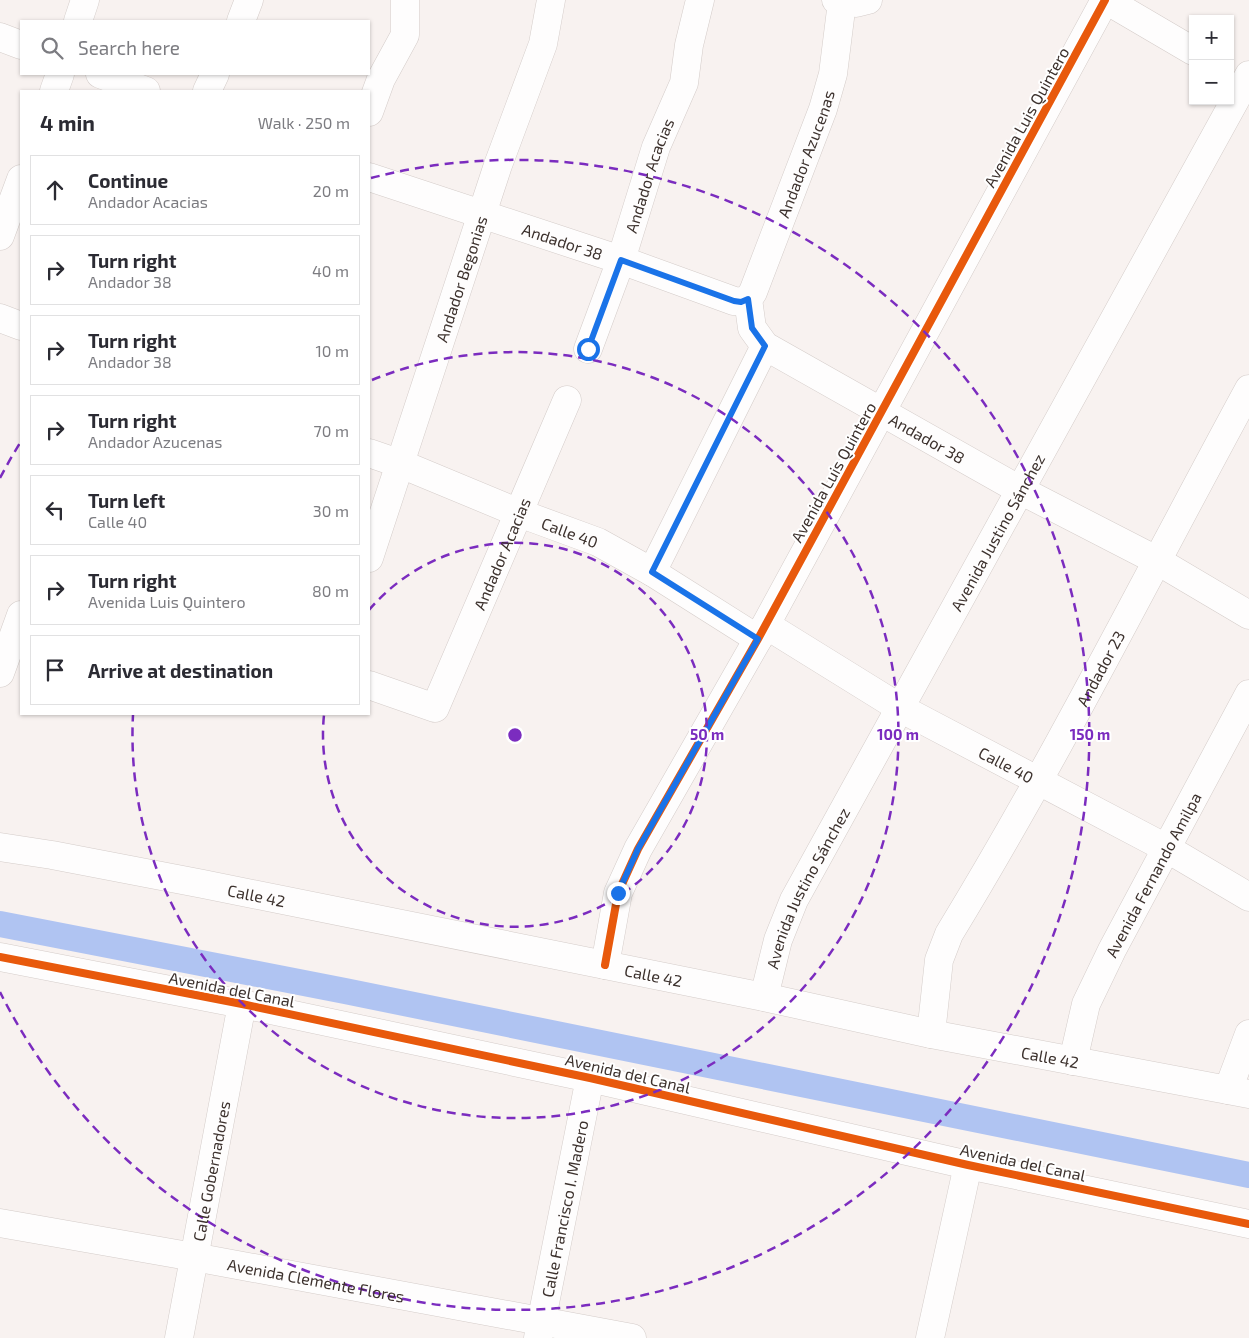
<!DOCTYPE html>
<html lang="en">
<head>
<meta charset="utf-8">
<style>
	:root { --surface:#fff; --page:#f2f2f3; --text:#2b2b33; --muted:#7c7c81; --line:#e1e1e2 }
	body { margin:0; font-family:"Exo 2",sans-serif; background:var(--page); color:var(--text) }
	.controls { position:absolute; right:15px; top:15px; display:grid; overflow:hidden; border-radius:0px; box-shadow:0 1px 4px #0004 }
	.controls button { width:45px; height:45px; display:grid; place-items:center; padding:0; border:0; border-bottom:1px solid var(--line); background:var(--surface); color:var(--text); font:25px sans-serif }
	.stop { position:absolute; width:15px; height:15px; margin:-11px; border:4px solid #1a73e8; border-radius:50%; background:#fff }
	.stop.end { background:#1a73e8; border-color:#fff; box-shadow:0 1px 5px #0008 }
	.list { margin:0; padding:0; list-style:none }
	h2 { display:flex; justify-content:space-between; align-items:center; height:65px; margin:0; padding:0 20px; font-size:21px }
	h2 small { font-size:16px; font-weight:400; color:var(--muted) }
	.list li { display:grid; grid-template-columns:32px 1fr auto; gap:15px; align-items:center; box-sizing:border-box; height:70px; margin:0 10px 10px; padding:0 10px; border:1px solid var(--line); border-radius:0px }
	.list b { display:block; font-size:19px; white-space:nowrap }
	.list p { margin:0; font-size:16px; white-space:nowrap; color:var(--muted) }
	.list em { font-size:16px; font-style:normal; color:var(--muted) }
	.icon { flex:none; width:28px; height:28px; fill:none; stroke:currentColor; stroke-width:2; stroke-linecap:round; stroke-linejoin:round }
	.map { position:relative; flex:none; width:1249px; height:1338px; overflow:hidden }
	.search { position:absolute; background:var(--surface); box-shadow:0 1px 4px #0004; left:20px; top:20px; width:350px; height:55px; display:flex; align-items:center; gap:12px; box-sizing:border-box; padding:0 18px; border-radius:0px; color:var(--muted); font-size:19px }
	.panel { position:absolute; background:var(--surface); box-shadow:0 1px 4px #0004; left:20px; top:90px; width:350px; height:625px; border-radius:0px }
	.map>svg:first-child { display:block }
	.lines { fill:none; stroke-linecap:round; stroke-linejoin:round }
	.canal { stroke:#b0c4f2; stroke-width:26 }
	.street-casing { stroke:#d4ccc9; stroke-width:29 }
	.secondary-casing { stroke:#d4ccc9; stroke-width:29 }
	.street { stroke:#fefdfd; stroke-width:28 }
	.secondary { stroke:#fefdfd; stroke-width:28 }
	.cycleway-casing { stroke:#fff; stroke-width:11 }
	.cycleway { stroke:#e8590c; stroke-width:8 }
	.route { stroke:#1a73e8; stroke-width:6 }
	.ring { fill:none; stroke:#7b2cbf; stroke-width:2.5; stroke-dasharray:9 6 }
	.labels { text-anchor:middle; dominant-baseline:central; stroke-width:4; stroke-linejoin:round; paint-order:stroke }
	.street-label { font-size:16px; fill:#3d322e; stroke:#fff }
	.centre { fill:#7b2cbf; stroke:#fff; stroke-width:2.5 }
	.ring-label { font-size:15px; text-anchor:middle; font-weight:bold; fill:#7b2cbf; stroke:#fff; stroke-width:4; stroke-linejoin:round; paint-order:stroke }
</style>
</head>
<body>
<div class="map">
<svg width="1249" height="1338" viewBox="0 0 1249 1338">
	<rect width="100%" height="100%" fill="#f8f2f0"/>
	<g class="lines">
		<path class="canal" d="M 0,924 L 345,991 L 1249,1175"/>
		<g class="street-casing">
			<g id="street">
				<path d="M 836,0 L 856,3 L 868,0"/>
				<path d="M 1106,0 L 1193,51"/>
				<path d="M 78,21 L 85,0"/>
				<path d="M 241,21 L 249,0"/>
				<path d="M 0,37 L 21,45"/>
				<path d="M 100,74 L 146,91"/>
				<path d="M 54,91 L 60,74"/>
				<path d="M 207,91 L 215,74"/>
				<path d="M 369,112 L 381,79 L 405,35 L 405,0"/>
				<path id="s1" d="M 369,177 L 621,260 L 734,301 C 744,302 748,300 753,292 L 823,109 L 833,74 L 842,2"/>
				<path d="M 0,236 L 21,179"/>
				<path id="s2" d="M 748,299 L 752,328 L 765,346 L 1020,490 L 1156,560 L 1249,615"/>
				<path d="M 0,318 L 21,326"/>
				<path id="s3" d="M 588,349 L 621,260 L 656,147 L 684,83 L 689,45 L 700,0"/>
				<path id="s4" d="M 369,453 L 401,464 L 519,513 L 598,542 L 652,572 L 758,639"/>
				<path id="s5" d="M 369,558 L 498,165 L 543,44 L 551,0"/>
				<path d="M 652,572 L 765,346"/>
				<path id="s6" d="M 766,625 L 900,708 L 1166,848 L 1249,897"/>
				<path d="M 0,673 L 21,615"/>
				<path id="s7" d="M 369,685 L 435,708 L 567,400"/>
				<path id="s8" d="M 0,847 L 52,855 L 203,884 L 764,997 L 931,1034 L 1249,1094"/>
				<path d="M 605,965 L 618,893 L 638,849 L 758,639 L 1105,0"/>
				<path id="s9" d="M 764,997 L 778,940 L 794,900 L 1249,75"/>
				<path id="s10" d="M 931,1034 L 939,960 L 949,934 C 1057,757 1150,571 1249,389"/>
				<path id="s11" d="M 1073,1061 L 1086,1004 L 1112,950 L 1249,694"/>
				<path d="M 1228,1090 L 1249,1034"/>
				<path id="s12" d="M 0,1223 L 194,1257 L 632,1338"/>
				<path id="s13" d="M 179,1338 L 242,1004"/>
				<path id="s14" d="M 538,1338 L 590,1078"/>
				<path d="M 930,1338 L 968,1165"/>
			</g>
		</g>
		<g class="secondary-casing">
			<path id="secondary" d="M 0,957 L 242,1004 L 590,1078 L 968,1165 L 1249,1224"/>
		</g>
		<use href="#street" class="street"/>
		<use href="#secondary" class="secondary"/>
		<g class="cycleway-casing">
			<g id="cycleway">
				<path d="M 0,957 L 242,1004 L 590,1078 L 968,1165 L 1249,1224"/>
				<path d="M 605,965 L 618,893 L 638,849 L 758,639 L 1105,0"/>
			</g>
		</g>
		<use href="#cycleway" class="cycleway"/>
	</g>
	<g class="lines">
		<path class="route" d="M 588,349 L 621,260 L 734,301 L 741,302 L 748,299 L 752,328 L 765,346 L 652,572 L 758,639 L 638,849 L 618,893"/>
	</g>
	<g class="ring">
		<path d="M369 610A192 192 0 1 1 324 715"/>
		<path d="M372 380A383 383 0 1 1 133 715"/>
		<path d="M0 478A575 575 0 0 1 20 443M371 178A575 575 0 1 1 0 992"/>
	</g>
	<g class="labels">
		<g class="street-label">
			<text transform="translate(1026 117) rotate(-61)">Avenida Luis Quintero</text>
			<text stroke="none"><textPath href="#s1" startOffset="556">Andador Azucenas</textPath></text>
			<text stroke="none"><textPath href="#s3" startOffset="184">Andador Acacias</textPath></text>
			<text stroke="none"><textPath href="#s1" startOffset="204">Andador 38</textPath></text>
			<text stroke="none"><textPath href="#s5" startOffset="294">Andador Begonias</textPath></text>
			<text stroke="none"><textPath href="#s2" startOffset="238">Andador 38</textPath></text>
			<text transform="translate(833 472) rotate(-61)">Avenida Luis Quintero</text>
			<text stroke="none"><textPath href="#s4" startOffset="216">Calle 40</textPath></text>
			<text stroke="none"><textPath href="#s9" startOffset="522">Avenida Justino Sánchez</textPath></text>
			<text stroke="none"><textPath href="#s7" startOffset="238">Andador Acacias</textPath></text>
			<text stroke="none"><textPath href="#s10" startOffset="408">Andador 23</textPath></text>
			<text stroke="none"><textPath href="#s6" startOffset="278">Calle 40</textPath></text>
			<text stroke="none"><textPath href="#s11" startOffset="204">Avenida Fernando Amilpa</textPath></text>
			<text stroke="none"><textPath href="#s9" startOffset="118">Avenida Justino Sánchez</textPath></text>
			<text stroke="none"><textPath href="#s8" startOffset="261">Calle 42</textPath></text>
			<text stroke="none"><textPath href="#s8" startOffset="666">Calle 42</textPath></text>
			<text transform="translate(232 989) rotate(11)">Avenida del Canal</text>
			<text stroke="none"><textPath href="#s8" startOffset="1071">Calle 42</textPath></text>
			<text transform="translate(628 1073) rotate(13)">Avenida del Canal</text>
			<text transform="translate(1023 1162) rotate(12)">Avenida del Canal</text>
			<text stroke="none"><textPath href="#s13" startOffset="170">Calle Gobernadores</textPath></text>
			<text stroke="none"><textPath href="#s14" startOffset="132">Calle Francisco I. Madero</textPath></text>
			<text stroke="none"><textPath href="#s12" startOffset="321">Avenida Clemente Flores</textPath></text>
		</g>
	</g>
	<circle cx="515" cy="735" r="8" class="centre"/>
	<g class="ring-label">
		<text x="707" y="740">50 m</text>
		<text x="898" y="740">100 m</text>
		<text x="1090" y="740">150 m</text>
	</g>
</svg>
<div class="controls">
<button>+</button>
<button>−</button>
</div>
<div class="stop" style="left:588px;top:349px"></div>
<div class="stop end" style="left:618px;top:893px"></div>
<div class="search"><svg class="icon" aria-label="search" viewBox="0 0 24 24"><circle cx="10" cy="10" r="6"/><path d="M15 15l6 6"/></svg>Search here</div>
<section class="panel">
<h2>4 min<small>Walk · 250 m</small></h2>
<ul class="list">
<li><svg class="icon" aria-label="ahead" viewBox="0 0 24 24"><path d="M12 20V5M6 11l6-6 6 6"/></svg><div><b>Continue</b><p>Andador Acacias</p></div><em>20 m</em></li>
<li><svg class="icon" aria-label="right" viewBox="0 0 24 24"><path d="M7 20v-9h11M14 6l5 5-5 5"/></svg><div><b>Turn right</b><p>Andador 38</p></div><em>40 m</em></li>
<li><svg class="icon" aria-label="right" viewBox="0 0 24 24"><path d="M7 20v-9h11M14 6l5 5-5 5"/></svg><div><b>Turn right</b><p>Andador 38</p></div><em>10 m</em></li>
<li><svg class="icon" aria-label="right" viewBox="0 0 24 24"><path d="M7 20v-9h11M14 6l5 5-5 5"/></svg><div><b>Turn right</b><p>Andador Azucenas</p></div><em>70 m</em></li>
<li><svg class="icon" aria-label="left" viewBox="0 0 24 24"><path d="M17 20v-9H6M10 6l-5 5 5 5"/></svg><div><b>Turn left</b><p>Calle 40</p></div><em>30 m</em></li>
<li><svg class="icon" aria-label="right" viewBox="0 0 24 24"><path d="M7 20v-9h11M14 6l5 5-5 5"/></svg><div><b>Turn right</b><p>Avenida Luis Quintero</p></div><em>80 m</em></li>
<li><svg class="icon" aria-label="arrive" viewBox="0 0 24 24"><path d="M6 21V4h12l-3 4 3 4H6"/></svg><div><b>Arrive at destination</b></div></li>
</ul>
</section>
</div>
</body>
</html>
